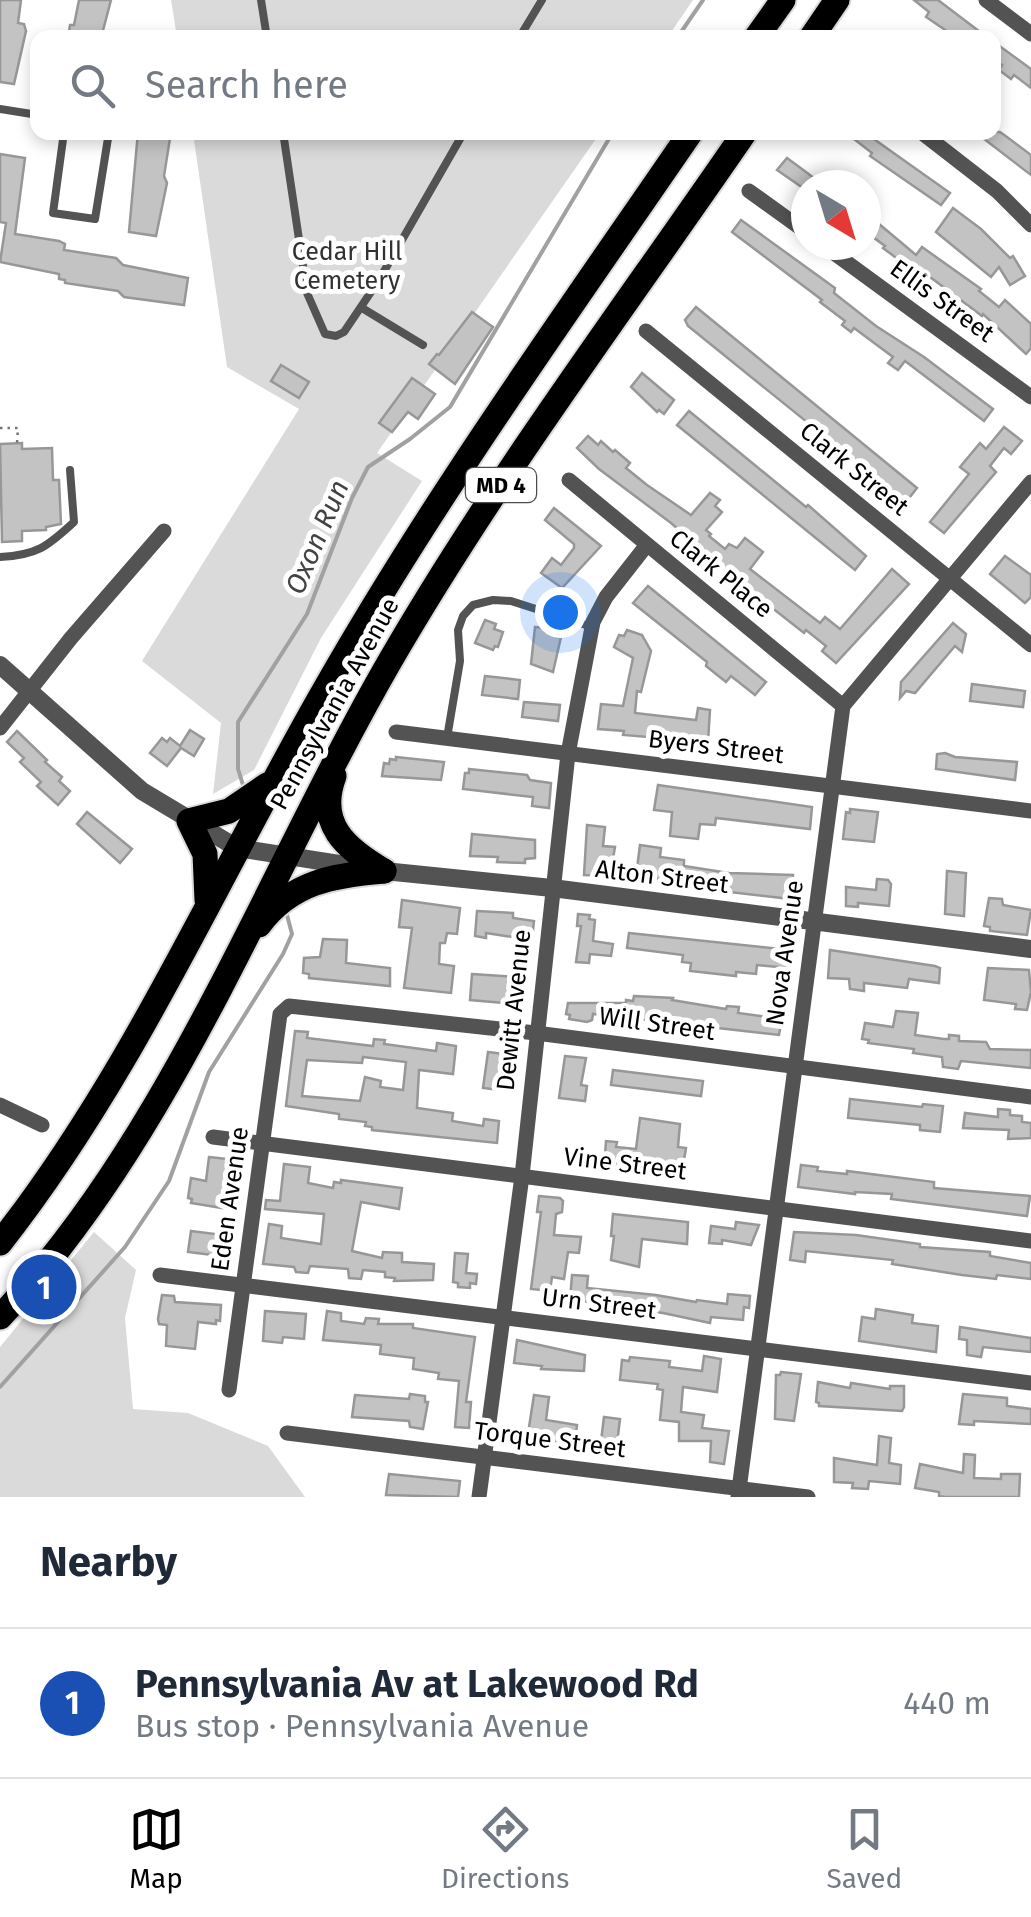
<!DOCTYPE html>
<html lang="en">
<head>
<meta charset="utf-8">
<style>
	:root { --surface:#fff; --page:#f2f2f3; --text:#1f2937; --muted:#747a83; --line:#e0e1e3; --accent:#000 }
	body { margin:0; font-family:"Fira Sans",sans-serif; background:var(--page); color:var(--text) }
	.compass { position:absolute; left:791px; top:170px; width:90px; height:90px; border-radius:50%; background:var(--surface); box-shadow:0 5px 15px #0003; rotate:142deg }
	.you { position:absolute; left:560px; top:612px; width:35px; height:35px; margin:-25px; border:8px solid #fff; border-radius:50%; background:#1a73e8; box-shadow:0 0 0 15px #1a73e833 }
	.badge { display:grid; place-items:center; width:65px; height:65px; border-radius:50%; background:var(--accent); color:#fff; font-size:32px; font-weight:700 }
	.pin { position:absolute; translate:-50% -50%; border:5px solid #fff; box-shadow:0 2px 10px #0006 }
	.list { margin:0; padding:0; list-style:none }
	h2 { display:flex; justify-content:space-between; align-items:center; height:130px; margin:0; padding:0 40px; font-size:42px }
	h2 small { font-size:32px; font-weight:400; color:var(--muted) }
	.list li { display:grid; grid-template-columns:65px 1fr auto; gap:30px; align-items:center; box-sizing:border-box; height:150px; padding:0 40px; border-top:2px solid var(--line) }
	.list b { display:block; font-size:38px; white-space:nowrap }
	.list p { margin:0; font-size:32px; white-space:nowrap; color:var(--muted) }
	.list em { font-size:32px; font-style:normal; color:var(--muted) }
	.icon { flex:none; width:55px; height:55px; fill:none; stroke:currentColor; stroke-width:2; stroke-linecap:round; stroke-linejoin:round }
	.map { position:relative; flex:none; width:1031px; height:1497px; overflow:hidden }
	.search { position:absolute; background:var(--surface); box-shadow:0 5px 15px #0003; left:30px; right:30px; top:30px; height:110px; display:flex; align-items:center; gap:25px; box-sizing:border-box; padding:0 35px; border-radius:20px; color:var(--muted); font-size:38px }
	.sheet { height:280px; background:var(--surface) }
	nav { display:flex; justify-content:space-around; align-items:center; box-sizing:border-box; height:140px; border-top:2px solid var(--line); background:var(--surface); font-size:28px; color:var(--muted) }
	nav a { display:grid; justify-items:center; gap:5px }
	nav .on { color:var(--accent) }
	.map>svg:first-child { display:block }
	.green { fill:#dadada }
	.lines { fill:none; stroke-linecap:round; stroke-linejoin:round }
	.stream { stroke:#a1a1a1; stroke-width:4 }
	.building { fill:#c3c3c3; stroke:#979797; stroke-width:2.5; fill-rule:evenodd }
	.trunk-casing { stroke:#dbdbdb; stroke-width:29 }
	.path { stroke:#757575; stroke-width:2.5; stroke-dasharray:2.5 5; stroke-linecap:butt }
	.service { stroke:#535353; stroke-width:8 }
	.minor { stroke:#535353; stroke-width:15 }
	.tertiary { stroke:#535353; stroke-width:18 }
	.trunk { stroke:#000; stroke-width:25 }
	.labels { text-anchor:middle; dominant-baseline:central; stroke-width:10; stroke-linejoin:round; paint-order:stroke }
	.shield { fill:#fff; stroke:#4c4c4c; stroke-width:2.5 }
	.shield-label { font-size:22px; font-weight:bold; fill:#000 }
	.park-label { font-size:25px; fill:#313131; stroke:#fff }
	.street-label { font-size:25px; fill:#000; stroke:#fff }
	.water-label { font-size:28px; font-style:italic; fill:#424242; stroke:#fff }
</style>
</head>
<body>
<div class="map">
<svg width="1031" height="1497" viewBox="0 0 1031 1497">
	<rect width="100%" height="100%" fill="#fff"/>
	<g class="green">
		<path d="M 171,0 L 693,0 L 667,38 L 177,37 Z"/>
		<path d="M 193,133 L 600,133 L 377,453 L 422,481 L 321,638 L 254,770 L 213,794 L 221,723 L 142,661 L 299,409 L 227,367 Z"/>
		<path d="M 94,1232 L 136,1270 L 125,1318 L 133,1409 L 188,1413 L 268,1446 L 305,1497 L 0,1497 L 0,1347 Z"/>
	</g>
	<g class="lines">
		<g class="stream">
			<path d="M 677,38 L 703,0"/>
			<path d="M 243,785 L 238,769 L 238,722 L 307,614 L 352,498 L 368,467 L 410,439 L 450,407 L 613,132"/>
			<path d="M 0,1387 L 125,1247 L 169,1181 L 209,1072 L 283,954 L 292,934 L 287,915"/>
		</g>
	</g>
	<g class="building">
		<path d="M 0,0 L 21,0 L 18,23 L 24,24 L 26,31 L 14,84 L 0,82 Z"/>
		<path d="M 79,0 L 111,0 L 101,38 L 68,38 L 70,25 L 74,25 Z"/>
		<path d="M 914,0 L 938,0 L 988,38 L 957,38 L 926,17 L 929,12 Z"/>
		<path d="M 994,42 L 1031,69 L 1031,88 L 1014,75 L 1011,79 L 999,70 L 1002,65 L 994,59 Z"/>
		<path d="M 138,132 L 171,132 L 164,176 L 167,183 L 156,236 L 129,232 Z"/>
		<path d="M 845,132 L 864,132 L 950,193 L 941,205 L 870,156 L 872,153 Z"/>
		<path d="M 975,132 L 1000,132 L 1007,137 L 1031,155 L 1031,175 Z"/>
		<path d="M 0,154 L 25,158 L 15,234 L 59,241 L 65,244 L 64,250 L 116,258 L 123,265 L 188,278 L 184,305 L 124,297 L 118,291 L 65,283 L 65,280 L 59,279 L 59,274 L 0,262 L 6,223 L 0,222 Z"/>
		<path d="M 787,158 L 806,172 L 823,185 L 806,185 L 806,190 L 777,170 Z"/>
		<path d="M 953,208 L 981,229 L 1010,258 L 1013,256 L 1025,276 L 1010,285 L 999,267 L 991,277 L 936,232 Z"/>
		<path d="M 866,213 L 916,255 L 922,247 L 981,289 L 979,291 L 999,307 L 1005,300 L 1031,324 L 1031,348 L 1026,354 L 983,314 L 982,316 L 902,256 L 899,260 L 883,248 L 885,246 L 866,232 Z"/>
		<path d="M 741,220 L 835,288 L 834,293 L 876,326 L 924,357 L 993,409 L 984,421 L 905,361 L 898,370 L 888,363 L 893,357 L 854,328 L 851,332 L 842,325 L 845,321 L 820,302 L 822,300 L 732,232 Z"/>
		<path d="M 696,307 L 917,488 L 906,502 L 688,326 L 685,320 Z"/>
		<path d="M 472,312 L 493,327 L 455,384 L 429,364 L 437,354 L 439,355 Z"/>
		<path d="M 281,365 L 309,382 L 299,398 L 271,381 Z"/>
		<path d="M 642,373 L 674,400 L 664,414 L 659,410 L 657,412 L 631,387 Z"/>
		<path d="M 412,378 L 435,394 L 418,419 L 408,412 L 392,432 L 379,423 Z"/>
		<path d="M 689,411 L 806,507 L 808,505 L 866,556 L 855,570 L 677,425 Z"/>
		<path d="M 1004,427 L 1022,441 L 1011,454 L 1004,448 L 990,466 L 996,472 L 944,533 L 930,522 L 969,474 L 960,467 L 980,443 L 986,449 Z"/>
		<path d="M 588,436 L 598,445 L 601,441 L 613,452 L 615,450 L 630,463 L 626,468 L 647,485 L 691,515 L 710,493 L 720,500 L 715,506 L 722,512 L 706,530 L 711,534 L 709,536 L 725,549 L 729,544 L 737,548 L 745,538 L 763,552 L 750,569 L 820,623 L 825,617 L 840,629 L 892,569 L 909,584 L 836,663 L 822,651 L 826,646 L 806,630 L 804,633 L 676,532 L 678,529 L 671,523 L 599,469 L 577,448 Z"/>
		<path d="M 22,443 L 22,449 L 52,448 L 53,480 L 59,480 L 61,524 L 46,527 L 46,530 L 22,531 L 22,541 L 2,542 L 0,444 Z"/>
		<path d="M 554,508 L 601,546 L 562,588 L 541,573 L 552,558 L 561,565 L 574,548 L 574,544 L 545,520 Z"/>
		<path d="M 1005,556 L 1031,575 L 1031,597 L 1025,603 L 990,574 Z"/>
		<path d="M 648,586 L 766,682 L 755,695 L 731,676 L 726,682 L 706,666 L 707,662 L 633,603 Z"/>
		<path d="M 485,620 L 496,624 L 494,629 L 503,632 L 498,647 L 495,646 L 493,650 L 475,643 Z"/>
		<path d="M 953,623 L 966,634 L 962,652 L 955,646 L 915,693 L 906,691 L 900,698 L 901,682 Z"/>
		<path d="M 535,627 L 558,629 L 557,637 L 561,637 L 553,672 L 531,664 Z"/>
		<path d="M 627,630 L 642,635 L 651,651 L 641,692 L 637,691 L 635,713 L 696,720 L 698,708 L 710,710 L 708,742 L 623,735 L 624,731 L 598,729 L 601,704 L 623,706 L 633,658 L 614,647 L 619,635 L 624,636 Z"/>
		<path d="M 485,676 L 520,680 L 518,699 L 482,695 Z"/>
		<path d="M 972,684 L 1025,691 L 1023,707 L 970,701 Z"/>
		<path d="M 524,702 L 560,705 L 558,721 L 522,717 Z"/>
		<path d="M 190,730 L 204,739 L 194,756 L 181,748 L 167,766 L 150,753 L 162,738 L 167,742 L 170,738 L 180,746 Z"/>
		<path d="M 17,731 L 47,760 L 45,762 L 62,777 L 59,781 L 70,791 L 58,805 L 37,786 L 41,782 L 20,762 L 24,758 L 7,742 Z"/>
		<path d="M 945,753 L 955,757 L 1017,762 L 1015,780 L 936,769 L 937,754 Z"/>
		<path d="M 396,757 L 444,762 L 441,780 L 382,776 L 384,763 L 389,764 L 390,759 L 396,760 Z"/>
		<path d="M 469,769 L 527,775 L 530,780 L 551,783 L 549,808 L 532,806 L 533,797 L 463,789 L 465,773 L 469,773 Z"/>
		<path d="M 658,785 L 812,807 L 810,829 L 716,818 L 715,825 L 700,824 L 698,839 L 670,836 L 672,812 L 654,810 Z"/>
		<path d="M 850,809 L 878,812 L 874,842 L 843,839 L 846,812 L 850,813 Z"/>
		<path d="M 87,812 L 132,849 L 120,863 L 77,824 Z"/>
		<path d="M 587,825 L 605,827 L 603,846 L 615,847 L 610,876 L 584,875 Z"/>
		<path d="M 472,834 L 535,840 L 535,858 L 525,859 L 525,863 L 497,862 L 498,857 L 470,856 Z"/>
		<path d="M 640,845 L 661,848 L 660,857 L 684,860 L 684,866 L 729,873 L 793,875 L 791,899 L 729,892 L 730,888 L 710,886 L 709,890 L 698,889 L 698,884 L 636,876 Z"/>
		<path d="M 947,871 L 966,873 L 964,916 L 945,914 Z"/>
		<path d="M 877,879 L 888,880 L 891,884 L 889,906 L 858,903 L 858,907 L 846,906 L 846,887 L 876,890 Z"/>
		<path d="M 989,898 L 1002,899 L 1003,905 L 1031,910 L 1027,935 L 990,931 L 990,927 L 984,926 Z"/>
		<path d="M 402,900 L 460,908 L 457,934 L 447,933 L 445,943 L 440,943 L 439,964 L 454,966 L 451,993 L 404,988 L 412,928 L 399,927 Z"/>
		<path d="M 477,911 L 513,913 L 513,918 L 534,921 L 532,940 L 486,933 L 486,938 L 475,936 Z"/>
		<path d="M 578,914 L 590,915 L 589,919 L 595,920 L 593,941 L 613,944 L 611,956 L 590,954 L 589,963 L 576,962 L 581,926 L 577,926 Z"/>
		<path d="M 629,933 L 790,950 L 788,968 L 757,965 L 756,974 L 736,972 L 736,976 L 690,971 L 691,963 L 682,962 L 683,955 L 627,948 Z"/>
		<path d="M 323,939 L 347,940 L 346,963 L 390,968 L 390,986 L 309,978 L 309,974 L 303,973 L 304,958 L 320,957 Z"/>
		<path d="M 830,950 L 935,966 L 940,968 L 939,983 L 909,979 L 907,988 L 864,983 L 864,991 L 850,989 L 849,979 L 828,978 Z"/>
		<path d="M 988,968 L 1029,970 L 1031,992 L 1027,1010 L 1015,1009 L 1016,1004 L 984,1000 Z"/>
		<path d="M 472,974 L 516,977 L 516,1004 L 470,1000 Z"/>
		<path d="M 634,996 L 673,998 L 672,1000 L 726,1009 L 727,1006 L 739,1007 L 738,1013 L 782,1019 L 779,1035 L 593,1014 L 592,1020 L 587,1022 L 569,1019 L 570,1015 L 566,1014 L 568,1003 L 626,1003 L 626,1000 L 633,1001 Z"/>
		<path d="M 896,1011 L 918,1013 L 915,1035 L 944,1039 L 949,1039 L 949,1035 L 959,1036 L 959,1041 L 986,1042 L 990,1049 L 1031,1050 L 1031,1068 L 961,1061 L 958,1069 L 943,1067 L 942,1057 L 913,1053 L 914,1049 L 868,1043 L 869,1040 L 862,1039 L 865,1023 L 893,1027 Z"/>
		<path d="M 295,1031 L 308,1032 L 307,1038 L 373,1046 L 374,1039 L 385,1040 L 384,1044 L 436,1051 L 437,1043 L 456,1046 L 453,1074 L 419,1070 L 417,1108 L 453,1113 L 452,1121 L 483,1126 L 484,1119 L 499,1121 L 497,1143 L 372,1130 L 372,1127 L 365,1126 L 366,1122 L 339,1119 L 339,1114 L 286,1106 ZM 363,1057 L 406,1062 L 403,1090 L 380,1087 L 381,1081 L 365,1077 L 360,1101 L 302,1096 L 307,1060 L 362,1063 Z"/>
		<path d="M 488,1052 L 505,1054 L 500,1090 L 483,1088 Z"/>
		<path d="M 565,1056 L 586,1058 L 581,1085 L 587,1086 L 585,1101 L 559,1098 Z"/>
		<path d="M 613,1070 L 703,1081 L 701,1096 L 611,1085 Z"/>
		<path d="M 850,1099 L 922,1107 L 923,1104 L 943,1106 L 940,1132 L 920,1130 L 920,1125 L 848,1118 Z"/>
		<path d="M 998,1109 L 1010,1110 L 1010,1115 L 1022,1116 L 1022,1122 L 1031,1123 L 1031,1138 L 1008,1139 L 1009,1130 L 963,1128 L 965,1113 L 998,1117 Z"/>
		<path d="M 640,1118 L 680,1124 L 678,1147 L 686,1148 L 681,1177 L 638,1172 L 638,1168 L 604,1168 L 606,1141 L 617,1142 L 616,1147 L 636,1149 Z"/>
		<path d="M 209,1157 L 228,1159 L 222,1208 L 191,1203 L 192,1199 L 188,1198 L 191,1178 L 206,1181 Z"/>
		<path d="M 284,1164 L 310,1167 L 308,1183 L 333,1188 L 334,1182 L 341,1183 L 341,1180 L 402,1188 L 399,1209 L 361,1202 L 352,1251 L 382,1258 L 383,1252 L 402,1253 L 402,1262 L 434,1264 L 433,1280 L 394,1281 L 395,1278 L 385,1277 L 385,1272 L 363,1270 L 361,1279 L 349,1278 L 348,1269 L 310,1266 L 308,1273 L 296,1272 L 294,1267 L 263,1264 L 269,1224 L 282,1226 L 281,1238 L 321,1244 L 324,1214 L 265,1209 L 266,1200 L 280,1201 Z"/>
		<path d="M 801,1165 L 818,1167 L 817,1171 L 847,1174 L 847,1171 L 934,1182 L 934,1188 L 1030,1196 L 1027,1216 L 891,1199 L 892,1194 L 855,1192 L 855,1194 L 798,1187 Z"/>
		<path d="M 539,1196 L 560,1198 L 563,1201 L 562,1212 L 556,1214 L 554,1235 L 581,1237 L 579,1253 L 568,1252 L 564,1279 L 552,1277 L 550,1291 L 531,1289 L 541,1212 L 537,1212 Z"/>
		<path d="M 613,1214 L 688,1222 L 687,1244 L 642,1239 L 639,1267 L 611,1260 L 614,1236 L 611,1236 Z"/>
		<path d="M 736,1222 L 759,1225 L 751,1245 L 722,1240 L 722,1244 L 709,1243 L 711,1226 L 735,1229 Z"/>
		<path d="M 191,1231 L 223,1235 L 221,1256 L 188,1252 Z"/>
		<path d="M 794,1232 L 856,1235 L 920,1244 L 920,1247 L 990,1252 L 990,1256 L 1031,1263 L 1031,1279 L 997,1275 L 996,1279 L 962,1275 L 892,1264 L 893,1260 L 806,1251 L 805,1262 L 790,1260 Z"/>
		<path d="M 455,1253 L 468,1254 L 466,1273 L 477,1274 L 476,1284 L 470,1283 L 470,1288 L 458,1287 L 458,1283 L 453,1282 Z"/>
		<path d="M 572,1275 L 588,1276 L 587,1288 L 656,1295 L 696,1302 L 697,1300 L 727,1304 L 728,1294 L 750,1296 L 749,1308 L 744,1307 L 743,1320 L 711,1317 L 710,1323 L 663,1313 L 592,1306 L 593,1302 L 570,1300 Z"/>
		<path d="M 162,1295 L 174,1296 L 175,1302 L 221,1305 L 220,1321 L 216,1320 L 216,1324 L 198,1322 L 195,1349 L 166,1346 L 167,1325 L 159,1324 L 158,1319 Z"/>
		<path d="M 876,1309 L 913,1315 L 912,1323 L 938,1326 L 936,1352 L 859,1341 L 862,1317 L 875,1319 Z"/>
		<path d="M 265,1311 L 306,1314 L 304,1339 L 283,1337 L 282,1343 L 263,1341 Z"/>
		<path d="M 327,1311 L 341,1313 L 341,1321 L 364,1324 L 366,1318 L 379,1319 L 378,1324 L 413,1324 L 413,1328 L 475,1337 L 466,1402 L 471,1402 L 469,1428 L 455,1427 L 459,1381 L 438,1379 L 439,1373 L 413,1369 L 414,1358 L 380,1354 L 381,1345 L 323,1340 Z"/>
		<path d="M 960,1327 L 1031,1338 L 1031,1352 L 983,1347 L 981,1357 L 967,1355 L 967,1340 L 959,1339 Z"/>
		<path d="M 517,1340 L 585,1355 L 584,1371 L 541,1369 L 542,1366 L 514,1363 Z"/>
		<path d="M 704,1356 L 721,1359 L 717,1392 L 683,1387 L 681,1412 L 704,1415 L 702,1428 L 729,1431 L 724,1464 L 710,1462 L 711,1441 L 679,1441 L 679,1422 L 660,1420 L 663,1390 L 657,1389 L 658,1384 L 620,1380 L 622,1360 L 629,1361 L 630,1357 L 670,1361 L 669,1367 L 702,1371 Z"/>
		<path d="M 781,1372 L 801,1374 L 794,1421 L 775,1419 L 776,1375 L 780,1375 Z"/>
		<path d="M 818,1382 L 850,1388 L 851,1383 L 890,1389 L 890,1386 L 904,1386 L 904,1407 L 902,1411 L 819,1406 L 819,1403 L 816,1402 Z"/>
		<path d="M 410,1394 L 425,1396 L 425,1402 L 428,1402 L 423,1429 L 410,1427 L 409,1421 L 352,1417 L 355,1395 L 409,1399 Z"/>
		<path d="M 963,1394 L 1007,1398 L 1007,1406 L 1031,1409 L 1031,1424 L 974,1421 L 974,1425 L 959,1424 Z"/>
		<path d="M 534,1395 L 549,1397 L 546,1420 L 577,1425 L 575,1442 L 527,1440 Z"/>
		<path d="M 604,1417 L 620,1419 L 616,1452 L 600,1449 Z"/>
		<path d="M 879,1436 L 891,1438 L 889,1463 L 901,1465 L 900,1484 L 869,1481 L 868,1489 L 852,1488 L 853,1483 L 834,1482 L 834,1458 L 877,1465 Z"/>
		<path d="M 964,1454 L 975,1455 L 974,1478 L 1001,1479 L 1001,1474 L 1020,1474 L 1019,1497 L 945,1497 L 939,1496 L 939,1492 L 915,1488 L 920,1464 L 963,1473 Z"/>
		<path d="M 389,1474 L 460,1481 L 458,1497 L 386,1495 Z"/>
	</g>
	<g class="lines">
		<g class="trunk-casing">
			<g id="trunk">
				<path d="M 756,38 L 783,0"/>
				<path d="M 811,38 L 837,0"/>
				<path d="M 334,776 C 316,824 346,849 384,871"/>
				<path d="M 207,900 L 205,854 L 189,821 L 229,811 L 267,785"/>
				<path d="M 259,925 C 291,882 334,875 384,871"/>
				<path d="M 0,1243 C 133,1074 218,875 325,689 C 435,496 565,316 691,132"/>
				<path d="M 0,1317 C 171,1138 267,874 390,661 C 496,478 625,307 745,132"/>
			</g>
		</g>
		<path class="path" d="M 0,428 L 18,428 L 17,443"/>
		<g class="service">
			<path d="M 261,0 L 267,38"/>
			<path d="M 519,38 L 542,0"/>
			<path d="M 0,109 L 38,115"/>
			<path d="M 64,132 L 53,213 L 95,219 L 109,132"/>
			<path d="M 283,132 L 307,293 L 325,334 L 336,336 L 344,332 L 379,280 L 464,132"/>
			<path d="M 362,308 L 423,345"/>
			<path d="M 0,557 C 37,555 47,547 74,522 L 70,470"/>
			<path d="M 447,738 L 460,661 L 458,630 L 463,616 L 473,605 L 493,600 L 511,601 L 592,627"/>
		</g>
		<g class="minor">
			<path d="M 986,0 L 1031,34"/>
			<path d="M 921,132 L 997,191 L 1031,225"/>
			<path d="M 749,191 L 806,232"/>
			<path d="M 823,245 L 1031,397"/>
			<path d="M 646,331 L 1031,645"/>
			<path d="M 569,480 L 843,706"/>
			<path d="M 0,728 L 71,638 L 164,531"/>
			<path d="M 396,732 L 1031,811"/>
			<path d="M 0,1105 L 42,1125"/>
			<path d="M 213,1137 L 1031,1241"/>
			<path d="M 160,1275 L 1031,1383"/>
			<path d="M 229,1390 L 280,1014 L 289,1006 L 536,1033 L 1031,1097"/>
			<path d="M 287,1433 L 808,1497"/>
			<path d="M 479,1497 L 522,1176 L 568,754 L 593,622 L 606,597 L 646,546"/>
			<path d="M 738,1497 L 843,706 L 1031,482"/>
		</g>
		<path class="tertiary" d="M 0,665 L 142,791 L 237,848 L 384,871 L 552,888 L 1031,949"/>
		<use href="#trunk" class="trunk"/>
	</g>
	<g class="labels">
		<rect class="shield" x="466" y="468" width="70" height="34" rx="8"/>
		<g class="shield-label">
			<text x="501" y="485">MD 4</text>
		</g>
		<g class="park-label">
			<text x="347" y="252">Cedar Hill<tspan x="347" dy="29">Cemetery</tspan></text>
		</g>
		<g class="street-label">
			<text transform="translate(942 301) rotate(36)">Ellis Street</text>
			<text transform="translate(854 469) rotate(39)">Clark Street</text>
			<text transform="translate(721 574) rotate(39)">Clark Place</text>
			<text transform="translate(335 704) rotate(-61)">Pennsylvania Avenue</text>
			<text transform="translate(716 747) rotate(7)">Byers Street</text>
			<text transform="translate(662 877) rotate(7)">Alton Street</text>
			<text transform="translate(785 953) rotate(-82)">Nova Avenue</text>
			<text transform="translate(514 1010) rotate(-84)">Dewitt Avenue</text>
			<text transform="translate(657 1024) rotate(8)">Will Street</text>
			<text transform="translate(625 1164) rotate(7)">Vine Street</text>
			<text transform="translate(230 1199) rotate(-82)">Eden Avenue</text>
			<text transform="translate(599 1304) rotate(7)">Urn Street</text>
			<text transform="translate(550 1440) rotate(7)">Torque Street</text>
		</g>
		<g class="water-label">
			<text transform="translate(317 537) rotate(-67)">Oxon Run</text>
		</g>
	</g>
</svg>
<svg class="compass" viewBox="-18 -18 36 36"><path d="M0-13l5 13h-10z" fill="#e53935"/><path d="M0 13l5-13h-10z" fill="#747a83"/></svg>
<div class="you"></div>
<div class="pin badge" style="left:44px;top:1287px;background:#1a4fb4">1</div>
<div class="search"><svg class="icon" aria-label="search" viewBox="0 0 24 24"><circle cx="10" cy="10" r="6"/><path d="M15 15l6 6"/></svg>Search here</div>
</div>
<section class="sheet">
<h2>Nearby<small></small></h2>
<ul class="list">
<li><span class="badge" style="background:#1a4fb4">1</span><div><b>Pennsylvania Av at Lakewood Rd</b><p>Bus stop · Pennsylvania Avenue</p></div><em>440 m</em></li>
</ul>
</section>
<nav>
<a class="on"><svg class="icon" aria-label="map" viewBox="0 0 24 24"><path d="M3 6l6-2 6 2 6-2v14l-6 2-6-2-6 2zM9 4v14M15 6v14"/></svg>Map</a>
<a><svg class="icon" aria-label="directions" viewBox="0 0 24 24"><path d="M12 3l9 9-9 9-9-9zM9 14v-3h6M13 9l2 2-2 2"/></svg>Directions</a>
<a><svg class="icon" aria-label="saved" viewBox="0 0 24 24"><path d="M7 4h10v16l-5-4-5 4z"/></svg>Saved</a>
</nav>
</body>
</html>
